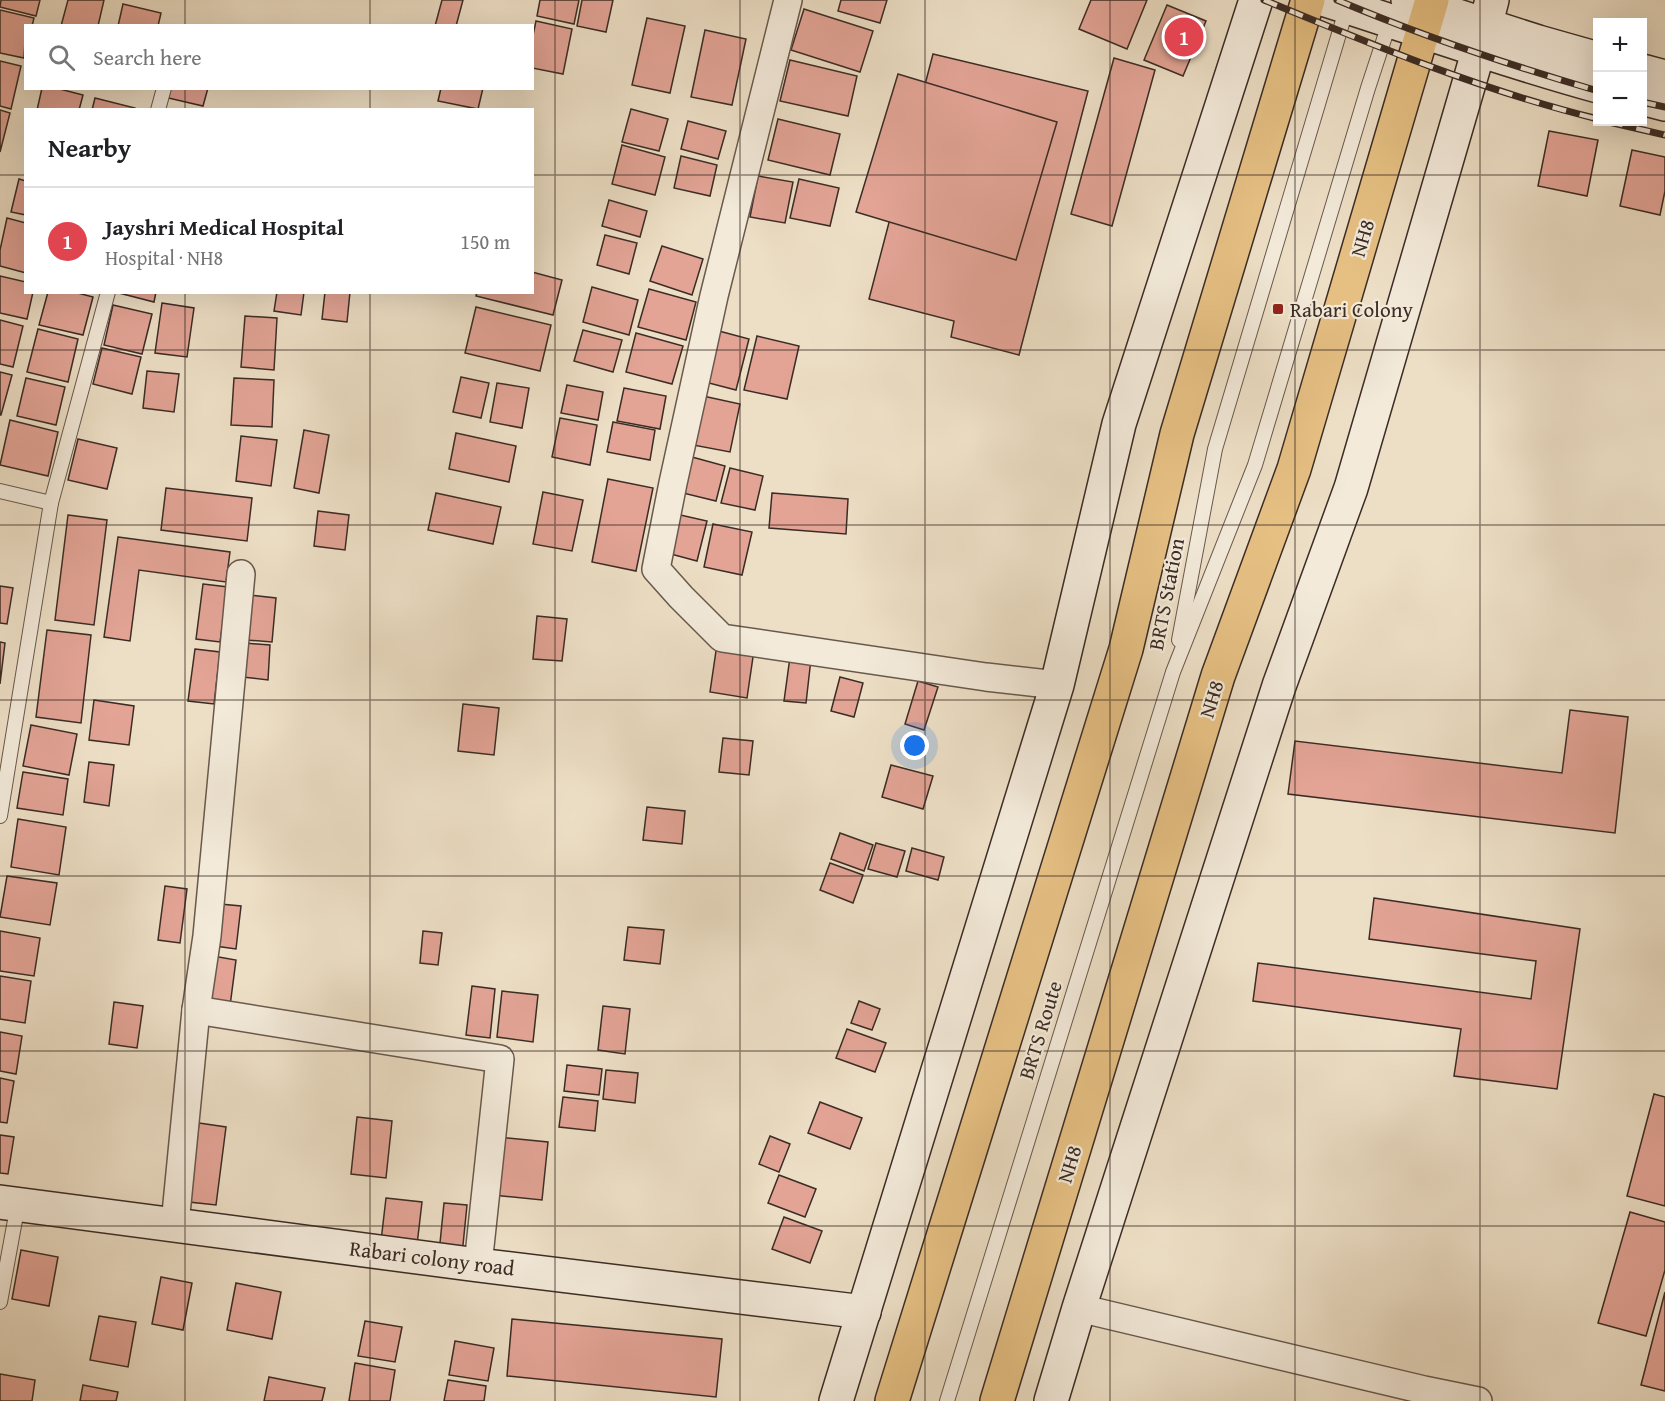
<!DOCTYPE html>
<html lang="en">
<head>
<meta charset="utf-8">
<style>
	:root { --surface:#fff; --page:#f6f6f6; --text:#202124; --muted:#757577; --line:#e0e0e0; --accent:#8f2418 }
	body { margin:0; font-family:"Gentium Book Plus",serif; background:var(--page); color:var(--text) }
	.controls { position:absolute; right:18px; top:18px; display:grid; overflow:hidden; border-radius:0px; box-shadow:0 6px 24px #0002 }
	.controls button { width:54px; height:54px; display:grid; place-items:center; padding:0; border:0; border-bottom:2px solid var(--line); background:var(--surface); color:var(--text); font:30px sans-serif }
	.you { position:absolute; left:915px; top:746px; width:21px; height:21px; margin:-15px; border:4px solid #fff; border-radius:50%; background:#1a73e8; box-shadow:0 0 0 9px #1a73e833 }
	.badge { display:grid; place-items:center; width:39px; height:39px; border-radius:50%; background:var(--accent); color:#fff; font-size:20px; font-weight:700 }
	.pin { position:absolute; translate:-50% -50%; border:3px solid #fff; box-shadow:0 2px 6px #0006 }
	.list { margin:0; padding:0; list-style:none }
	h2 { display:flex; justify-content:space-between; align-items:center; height:78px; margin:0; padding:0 24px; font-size:26px }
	h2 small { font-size:20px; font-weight:400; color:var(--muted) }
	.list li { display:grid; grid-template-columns:39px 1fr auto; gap:18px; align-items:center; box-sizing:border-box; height:108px; padding:0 24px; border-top:2px solid var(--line) }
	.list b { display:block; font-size:22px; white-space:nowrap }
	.list p { margin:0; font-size:20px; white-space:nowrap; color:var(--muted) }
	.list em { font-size:20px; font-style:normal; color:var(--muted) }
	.icon { flex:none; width:33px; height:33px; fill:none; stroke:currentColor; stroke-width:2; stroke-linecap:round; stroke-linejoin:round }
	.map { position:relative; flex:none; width:1665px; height:1401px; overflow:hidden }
	.search { position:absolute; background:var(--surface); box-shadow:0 6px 24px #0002; left:24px; top:24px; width:510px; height:66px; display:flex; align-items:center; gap:15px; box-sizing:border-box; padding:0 21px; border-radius:0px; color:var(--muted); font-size:22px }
	.panel { position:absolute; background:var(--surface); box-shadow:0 6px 24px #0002; left:24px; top:108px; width:510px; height:186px; border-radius:0px }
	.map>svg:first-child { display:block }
	.building { fill:#e3a496; stroke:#3b2c25; stroke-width:1.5 }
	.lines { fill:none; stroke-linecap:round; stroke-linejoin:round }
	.lane-casing { stroke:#68594d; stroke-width:16 }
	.street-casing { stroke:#68594d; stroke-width:30 }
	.secondary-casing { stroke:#3b2c25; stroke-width:36 }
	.primary-casing { stroke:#3b2c25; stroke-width:36 }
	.lane { stroke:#f3eada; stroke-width:14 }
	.street { stroke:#f3eada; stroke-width:27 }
	.secondary { stroke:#f3eada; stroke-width:33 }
	.primary { stroke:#e6c083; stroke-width:33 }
	.rail-casing { stroke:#3b2c25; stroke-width:7 }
	.rail { stroke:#f3eada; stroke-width:4.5; stroke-dasharray:14; stroke-linecap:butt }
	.grid { fill:none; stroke:#3b2c25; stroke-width:1.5; stroke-opacity:0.55 }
	.poi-dot { fill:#8f2418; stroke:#f3eada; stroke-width:2 }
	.labels { text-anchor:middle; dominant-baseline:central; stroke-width:4.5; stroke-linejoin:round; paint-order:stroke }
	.street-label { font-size:21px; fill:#3b2c25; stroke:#f3eada }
	.poi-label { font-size:21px; fill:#3b2c25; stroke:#f3eada; text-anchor:start }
</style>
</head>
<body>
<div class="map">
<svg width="1665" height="1401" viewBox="0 0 1665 1401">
	<rect width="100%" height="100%" fill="#eddfc6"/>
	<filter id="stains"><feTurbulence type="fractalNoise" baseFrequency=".00333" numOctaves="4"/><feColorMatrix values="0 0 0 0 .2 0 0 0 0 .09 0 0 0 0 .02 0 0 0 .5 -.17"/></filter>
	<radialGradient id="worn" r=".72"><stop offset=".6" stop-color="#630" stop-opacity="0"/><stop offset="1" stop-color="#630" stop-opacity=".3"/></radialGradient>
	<g class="building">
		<path d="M 1,0 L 40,0 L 36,16 L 0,7 Z"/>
		<path d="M 68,0 L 104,0 L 98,26 L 61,26 Z"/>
		<path d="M 442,0 L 463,0 L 456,26 L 435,26 Z"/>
		<path d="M 540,0 L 579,0 L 574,24 L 537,16 Z"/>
		<path d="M 582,0 L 613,0 L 606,32 L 577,26 Z"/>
		<path d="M 841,0 L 887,0 L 880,23 L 838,11 Z"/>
		<path d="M 1091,0 L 1147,0 L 1127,49 L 1079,29 Z"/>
		<path d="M 123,4 L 161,13 L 158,26 L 118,26 Z"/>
		<path d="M 1167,5 L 1206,21 L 1183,76 L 1144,60 Z"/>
		<path d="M 804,9 L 873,31 L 860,72 L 791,50 Z"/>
		<path d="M 0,10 L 34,18 L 32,26 L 26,26 L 24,58 L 0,53 Z"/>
		<path d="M 647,18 L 685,26 L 670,93 L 632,85 Z"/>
		<path d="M 536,21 L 572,29 L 563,74 L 532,68 L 532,40 Z"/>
		<path d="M 705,30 L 746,39 L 732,105 L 691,97 Z"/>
		<path d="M 933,54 L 1088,91 L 1019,355 L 951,337 L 954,321 L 869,299 Z"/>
		<path d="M 1114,58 L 1155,70 L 1112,226 L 1071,214 Z"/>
		<path d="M 790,60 L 857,76 L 848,116 L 780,101 Z"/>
		<path d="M 0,61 L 21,66 L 11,109 L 0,106 Z"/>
		<path d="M 898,74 L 1057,122 L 1016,260 L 856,212 Z"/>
		<path d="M 42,88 L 56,88 L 83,95 L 79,110 L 37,110 Z"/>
		<path d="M 166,88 L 208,88 L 203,106 L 164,97 Z"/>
		<path d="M 441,88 L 483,88 L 478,109 L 438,101 Z"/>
		<path d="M 95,98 L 135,108 L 135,110 L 92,110 Z"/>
		<path d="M 631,109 L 668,119 L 659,151 L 622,142 Z"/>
		<path d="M 0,110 L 10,113 L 0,152 Z"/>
		<path d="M 778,119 L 840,134 L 830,175 L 768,160 Z"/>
		<path d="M 688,121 L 726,131 L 718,159 L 681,149 Z"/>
		<path d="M 1549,131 L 1598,140 L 1587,196 L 1538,186 Z"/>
		<path d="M 622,145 L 665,157 L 655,195 L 612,184 Z"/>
		<path d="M 1632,150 L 1665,157 L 1665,191 L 1660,215 L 1620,206 Z"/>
		<path d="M 681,156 L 717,165 L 710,196 L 674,188 Z"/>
		<path d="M 758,176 L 793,182 L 785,223 L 750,217 Z"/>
		<path d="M 19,179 L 26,181 L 26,215 L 11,212 Z"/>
		<path d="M 799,179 L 839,188 L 830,226 L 790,218 Z"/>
		<path d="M 609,200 L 647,211 L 640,237 L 602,226 Z"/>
		<path d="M 7,218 L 26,223 L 26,273 L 0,266 L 0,250 Z"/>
		<path d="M 605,235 L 637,243 L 629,274 L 597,265 Z"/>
		<path d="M 662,246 L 703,259 L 692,295 L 650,281 Z"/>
		<path d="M 532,272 L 562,280 L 553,315 L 476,296 L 477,292 L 532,292 Z"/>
		<path d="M 0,276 L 26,282 L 26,292 L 33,292 L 27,319 L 0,313 Z"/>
		<path d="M 592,287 L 638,300 L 629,335 L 583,322 Z"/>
		<path d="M 649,289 L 696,302 L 686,340 L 638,327 Z"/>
		<path d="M 48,292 L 74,292 L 93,297 L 83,335 L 39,325 Z"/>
		<path d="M 115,292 L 156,292 L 154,302 Z"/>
		<path d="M 277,292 L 304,292 L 301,315 L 274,311 Z"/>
		<path d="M 325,292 L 350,292 L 347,322 L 322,319 Z"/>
		<path d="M 162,303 L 194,308 L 187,357 L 155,353 Z"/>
		<path d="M 113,305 L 152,314 L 142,354 L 104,345 Z"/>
		<path d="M 476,307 L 551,325 L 540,371 L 465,353 Z"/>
		<path d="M 245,316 L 277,318 L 274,370 L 241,367 Z"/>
		<path d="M 0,320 L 23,326 L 13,367 L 0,364 Z"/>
		<path d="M 38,329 L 78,339 L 68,382 L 27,372 Z"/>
		<path d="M 583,330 L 622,340 L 613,372 L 574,361 Z"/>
		<path d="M 719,331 L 749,339 L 736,390 L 705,382 Z"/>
		<path d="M 636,333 L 683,346 L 672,384 L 626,372 Z"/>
		<path d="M 757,336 L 799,346 L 787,399 L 744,390 Z"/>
		<path d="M 102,348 L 141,357 L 132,394 L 93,384 Z"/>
		<path d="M 147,371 L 179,374 L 174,412 L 143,408 Z"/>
		<path d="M 0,372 L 12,375 L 1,415 L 0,415 Z"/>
		<path d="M 461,377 L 489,383 L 481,418 L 453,412 Z"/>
		<path d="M 26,378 L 65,387 L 56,425 L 17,416 Z"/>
		<path d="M 234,378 L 274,380 L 272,427 L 231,425 Z"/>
		<path d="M 497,383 L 529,388 L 522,428 L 490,422 Z"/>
		<path d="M 567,385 L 603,392 L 598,420 L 561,413 Z"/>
		<path d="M 624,388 L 666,396 L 660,429 L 617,421 Z"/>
		<path d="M 703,396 L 740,404 L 730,452 L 693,445 Z"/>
		<path d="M 560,418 L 597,425 L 590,465 L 552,457 Z"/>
		<path d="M 10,420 L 58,432 L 48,476 L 0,465 Z"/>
		<path d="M 613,422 L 655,430 L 650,460 L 607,452 Z"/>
		<path d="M 304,430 L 329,435 L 319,493 L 294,488 Z"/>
		<path d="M 456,433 L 516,446 L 509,482 L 449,469 Z"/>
		<path d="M 241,436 L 277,440 L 271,486 L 236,481 Z"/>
		<path d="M 78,439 L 117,448 L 107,489 L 68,480 Z"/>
		<path d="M 692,457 L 725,466 L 716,501 L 683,493 Z"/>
		<path d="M 730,468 L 763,476 L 755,510 L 721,503 Z"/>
		<path d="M 608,479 L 653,488 L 636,571 L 592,562 Z"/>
		<path d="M 166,488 L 252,498 L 247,541 L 161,530 Z"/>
		<path d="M 543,492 L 583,500 L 572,551 L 533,544 Z"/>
		<path d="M 436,493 L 501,507 L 493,544 L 428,530 Z"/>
		<path d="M 772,493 L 848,499 L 846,534 L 769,528 Z"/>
		<path d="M 318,511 L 349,515 L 345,550 L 314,546 Z"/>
		<path d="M 676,514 L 707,521 L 697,561 L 667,553 Z"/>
		<path d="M 68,515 L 107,520 L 94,625 L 55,620 Z"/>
		<path d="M 713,524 L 752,532 L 742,575 L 704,567 Z"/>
		<path d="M 118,537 L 230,552 L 226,582 L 139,570 L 130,641 L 104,637 Z"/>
		<path d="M 203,584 L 228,587 L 220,642 L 196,639 Z"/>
		<path d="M 0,586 L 13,588 L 7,624 L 0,623 Z"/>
		<path d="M 250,595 L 276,598 L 272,642 L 246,640 Z"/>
		<path d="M 537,616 L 567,619 L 562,661 L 533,659 Z"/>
		<path d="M 47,630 L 91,635 L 81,723 L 36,717 Z"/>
		<path d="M 0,642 L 5,643 L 0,684 Z"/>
		<path d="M 245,643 L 270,645 L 268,680 L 243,677 Z"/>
		<path d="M 717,644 L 754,650 L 747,698 L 710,692 Z"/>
		<path d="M 195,649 L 220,652 L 214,704 L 188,701 Z"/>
		<path d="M 790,657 L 811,659 L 806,703 L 784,701 Z"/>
		<path d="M 840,677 L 863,683 L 854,717 L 831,711 Z"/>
		<path d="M 918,681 L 938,687 L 924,730 L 905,724 Z"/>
		<path d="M 94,700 L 134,706 L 129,745 L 89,740 Z"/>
		<path d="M 463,704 L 499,708 L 494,755 L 458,751 Z"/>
		<path d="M 1570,710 L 1628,717 L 1615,833 L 1288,794 L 1295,741 L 1562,773 Z"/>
		<path d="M 31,725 L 77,734 L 69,775 L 23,766 Z"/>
		<path d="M 723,738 L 753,741 L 749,775 L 719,772 Z"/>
		<path d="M 89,762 L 114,765 L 109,806 L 84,802 Z"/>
		<path d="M 891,765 L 933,776 L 923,809 L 882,797 Z"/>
		<path d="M 23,772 L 68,779 L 63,815 L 17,808 Z"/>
		<path d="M 647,807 L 685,811 L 682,844 L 643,840 Z"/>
		<path d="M 18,819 L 66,827 L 59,875 L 11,867 Z"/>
		<path d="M 840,833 L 873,845 L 864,871 L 831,859 Z"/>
		<path d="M 876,843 L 905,851 L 897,877 L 868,869 Z"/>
		<path d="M 912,848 L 944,857 L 938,880 L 906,871 Z"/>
		<path d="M 830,863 L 863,875 L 853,903 L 820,890 Z"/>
		<path d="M 7,876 L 57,883 L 50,925 L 0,917 Z"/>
		<path d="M 165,886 L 187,889 L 180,943 L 158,940 Z"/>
		<path d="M 1374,898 L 1580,929 L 1557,1089 L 1454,1076 L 1461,1029 L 1253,1001 L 1258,963 L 1531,999 L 1536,961 L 1369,939 Z"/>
		<path d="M 220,904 L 241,906 L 236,949 L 215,946 Z"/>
		<path d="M 628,927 L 664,930 L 660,964 L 624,960 Z"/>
		<path d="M 0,931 L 40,938 L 34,976 L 0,971 Z"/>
		<path d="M 423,931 L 442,933 L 438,965 L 420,963 Z"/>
		<path d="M 213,956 L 236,960 L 230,1006 L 207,1003 Z"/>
		<path d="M 0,976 L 31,981 L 25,1023 L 0,1019 Z"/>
		<path d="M 472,986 L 495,989 L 490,1038 L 466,1035 Z"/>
		<path d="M 502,991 L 538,995 L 533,1042 L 497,1037 Z"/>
		<path d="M 859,1001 L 880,1009 L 872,1030 L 851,1023 Z"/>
		<path d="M 114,1002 L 143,1006 L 137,1048 L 109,1044 Z"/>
		<path d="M 603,1006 L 630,1009 L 625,1054 L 598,1050 Z"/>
		<path d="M 847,1029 L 886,1043 L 875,1072 L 836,1058 Z"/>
		<path d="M 0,1032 L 22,1036 L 16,1074 L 0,1071 Z"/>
		<path d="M 567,1065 L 602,1069 L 599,1095 L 564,1091 Z"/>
		<path d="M 606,1070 L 638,1073 L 635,1103 L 603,1099 Z"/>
		<path d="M 0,1078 L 14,1081 L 7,1123 L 0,1122 Z"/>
		<path d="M 1654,1094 L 1665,1097 L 1665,1206 L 1627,1196 Z"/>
		<path d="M 563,1097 L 598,1101 L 595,1131 L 559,1127 Z"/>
		<path d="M 820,1102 L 862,1118 L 850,1149 L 808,1133 Z"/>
		<path d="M 357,1117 L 392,1121 L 386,1178 L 351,1174 Z"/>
		<path d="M 199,1123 L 226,1127 L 216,1205 L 189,1202 Z"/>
		<path d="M 0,1135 L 14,1137 L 8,1174 L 0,1173 Z"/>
		<path d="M 770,1136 L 790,1144 L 779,1172 L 759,1164 Z"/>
		<path d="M 498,1137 L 548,1142 L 542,1200 L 492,1195 Z"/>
		<path d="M 779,1175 L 816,1189 L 805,1217 L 768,1203 Z"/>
		<path d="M 386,1198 L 422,1202 L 417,1245 L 381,1241 Z"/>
		<path d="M 444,1203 L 467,1205 L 462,1255 L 439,1253 Z"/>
		<path d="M 1630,1212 L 1665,1222 L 1665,1270 L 1646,1336 L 1598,1323 Z"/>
		<path d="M 784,1217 L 822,1231 L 810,1263 L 772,1249 Z"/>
		<path d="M 21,1250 L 58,1257 L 49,1306 L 12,1299 Z"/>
		<path d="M 161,1277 L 192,1283 L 183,1330 L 152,1324 Z"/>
		<path d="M 236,1283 L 281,1292 L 272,1339 L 227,1330 Z"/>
		<path d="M 1665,1292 L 1665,1391 L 1641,1385 Z"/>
		<path d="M 99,1316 L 136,1322 L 128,1367 L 90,1360 Z"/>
		<path d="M 512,1319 L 722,1339 L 716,1397 L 507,1376 Z"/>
		<path d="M 365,1321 L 402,1327 L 395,1362 L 358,1356 Z"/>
		<path d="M 455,1341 L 494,1348 L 488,1381 L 449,1375 Z"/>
		<path d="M 355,1363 L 395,1370 L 390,1401 L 349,1401 Z"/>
		<path d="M 0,1374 L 35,1380 L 32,1401 L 0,1401 Z"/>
		<path d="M 269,1377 L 325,1388 L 322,1401 L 264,1401 Z"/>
		<path d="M 448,1380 L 486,1386 L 484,1401 L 444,1401 Z"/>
		<path d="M 83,1385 L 118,1392 L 116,1401 L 80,1401 Z"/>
	</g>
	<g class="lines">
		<g class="lane-casing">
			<g id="lane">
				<path d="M 158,110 L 164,88"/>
				<path d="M 0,491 L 51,503"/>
				<path d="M 1179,640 L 1215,449 L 1347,7"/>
				<path d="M 0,816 L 51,503 L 108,292"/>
				<path d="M 0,1302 L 18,1204"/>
				<path d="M 947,1401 L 1173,672 L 1255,465 L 1368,88 L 1390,21"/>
			</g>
		</g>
		<g class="street-casing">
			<g id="street">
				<path d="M 788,0 L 714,296 L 673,483 L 656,569 L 681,597 L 722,638 L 986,677 L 1057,685"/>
				<path d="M 196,1010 L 500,1059 L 478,1265"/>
				<path d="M 175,1224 L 196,1010 L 207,936 L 241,574"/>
				<path d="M 1079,1308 L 1424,1390 L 1478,1401"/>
			</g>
		</g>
		<g class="secondary-casing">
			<g id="secondary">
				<path d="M 1326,0 C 1417,29 1506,61 1598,86"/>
				<path d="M 1408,0 L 1538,42 L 1598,59"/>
				<path d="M 1642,71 L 1665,77"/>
				<path d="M 1642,98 L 1665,104"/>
				<path d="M 0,1202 L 478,1265 L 864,1312"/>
				<path d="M 836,1401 L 1057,685 L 1119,424 L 1256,0"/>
				<path d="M 1051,1401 L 1079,1308 L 1279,686 L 1351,488 L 1479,49 L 1492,0"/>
			</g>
		</g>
		<g class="primary-casing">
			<g id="primary">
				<path d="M 892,1401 L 1126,649 L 1177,434 L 1308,0"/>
				<path d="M 997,1401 L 1218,676 L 1294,469 L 1432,0"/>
			</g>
		</g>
		<use href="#lane" class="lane"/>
		<use href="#street" class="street"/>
		<use href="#secondary" class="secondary"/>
		<use href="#primary" class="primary"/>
		<g class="rail-casing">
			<g id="rail">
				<path d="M 1264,0 C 1373,45 1483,91 1598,119"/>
				<path d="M 1337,0 C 1422,36 1509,65 1598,91"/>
				<path d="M 1642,102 L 1665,107"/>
				<path d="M 1609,122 L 1665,135"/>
			</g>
		</g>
		<use href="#rail" class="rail"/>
	</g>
	<path class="grid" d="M 185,0 L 185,26M 370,0 L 370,26M 555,0 L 555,1401M 740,0 L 740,1401M 925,0 L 925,1401M 1110,0 L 1110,1401M 1295,0 L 1295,1401M 1480,0 L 1480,1401M 185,88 L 185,110M 370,88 L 370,110M 0,175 L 26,175M 532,175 L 1665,175M 185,292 L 185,1401M 370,292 L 370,1401M 0,350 L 1665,350M 0,525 L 1665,525M 0,700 L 1665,700M 0,876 L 1665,876M 0,1051 L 1665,1051M 0,1226 L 1665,1226"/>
	<rect class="poi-dot" x="1272" y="303" width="12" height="12" rx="3"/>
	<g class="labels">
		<g class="street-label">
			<text transform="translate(1362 238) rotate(-74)">NH8</text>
			<text transform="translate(1166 594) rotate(-79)">BRTS Station</text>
			<text transform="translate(1211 699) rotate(-73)">NH8</text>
			<text transform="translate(1040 1030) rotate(-73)">BRTS Route</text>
			<text transform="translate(1069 1164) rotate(-73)">NH8</text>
			<text transform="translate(432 1258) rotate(7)">Rabari colony road</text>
		</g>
		<g class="poi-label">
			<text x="1290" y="309">Rabari Colony</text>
		</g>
	</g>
	<rect width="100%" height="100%" filter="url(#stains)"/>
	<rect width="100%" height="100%" fill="url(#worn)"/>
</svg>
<div class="controls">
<button>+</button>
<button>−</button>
</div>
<div class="you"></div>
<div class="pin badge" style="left:1184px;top:37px;background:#e0444e">1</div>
<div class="search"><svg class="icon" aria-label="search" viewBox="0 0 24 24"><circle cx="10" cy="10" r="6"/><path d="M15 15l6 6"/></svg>Search here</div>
<section class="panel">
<h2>Nearby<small></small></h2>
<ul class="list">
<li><span class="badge" style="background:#e0444e">1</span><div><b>Jayshri Medical Hospital</b><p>Hospital · NH8</p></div><em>150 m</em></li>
</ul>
</section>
</div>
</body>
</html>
